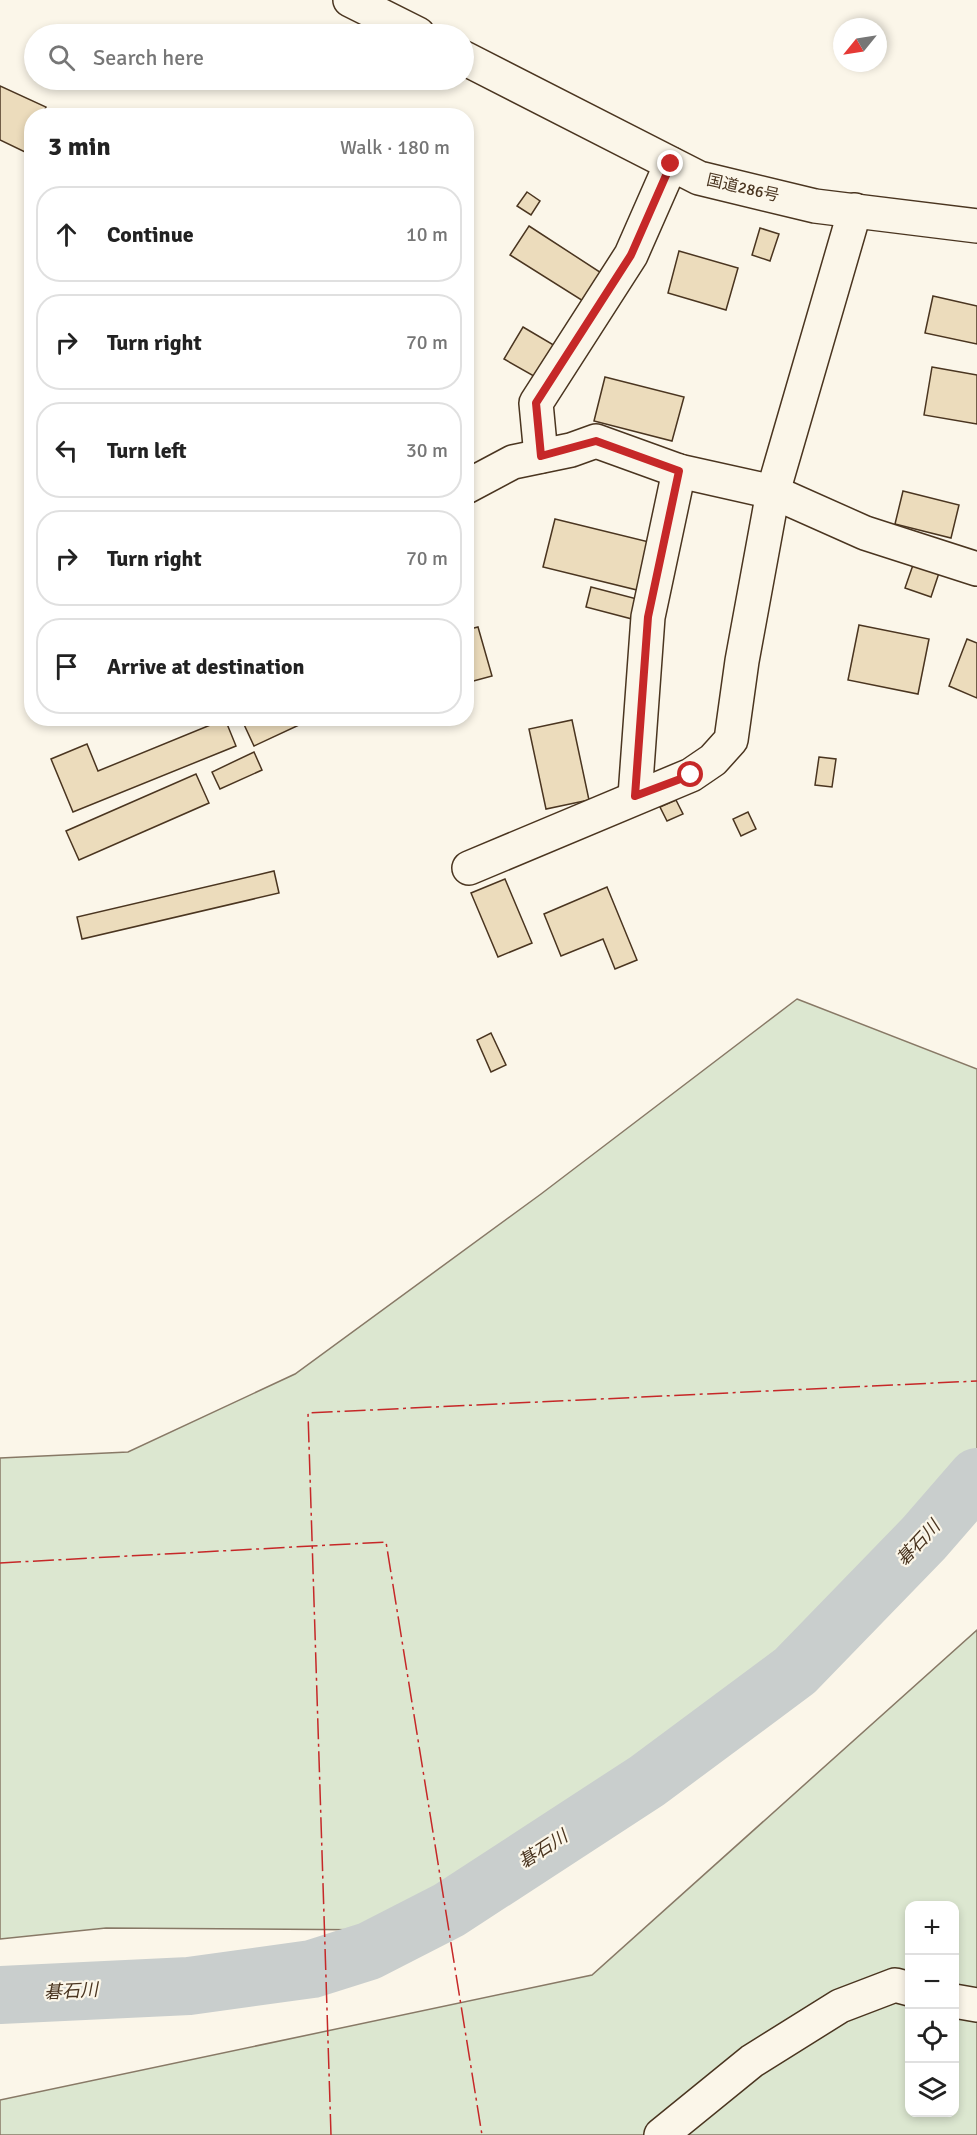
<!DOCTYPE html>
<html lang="en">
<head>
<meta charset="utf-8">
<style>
	:root { --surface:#fff; --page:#f6f6f6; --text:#222; --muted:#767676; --line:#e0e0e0 }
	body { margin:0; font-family:Signika,"Noto Sans JP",sans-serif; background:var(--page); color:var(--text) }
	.controls { position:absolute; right:18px; bottom:18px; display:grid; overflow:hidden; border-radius:12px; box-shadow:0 3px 9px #0003 }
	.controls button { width:54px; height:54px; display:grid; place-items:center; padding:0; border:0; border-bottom:2px solid var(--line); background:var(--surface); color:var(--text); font:30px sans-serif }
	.compass { position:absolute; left:833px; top:18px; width:54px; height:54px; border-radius:50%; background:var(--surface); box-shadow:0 3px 9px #0003; rotate:240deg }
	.stop { position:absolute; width:18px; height:18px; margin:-14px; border:4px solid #c62828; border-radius:50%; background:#fff }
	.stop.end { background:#c62828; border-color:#fff; box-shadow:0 2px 6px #0008 }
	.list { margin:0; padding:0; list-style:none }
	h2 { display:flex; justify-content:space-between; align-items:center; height:78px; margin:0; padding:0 24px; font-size:26px }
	h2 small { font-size:20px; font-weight:400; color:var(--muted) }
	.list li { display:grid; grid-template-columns:39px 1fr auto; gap:18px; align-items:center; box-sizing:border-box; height:96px; margin:0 12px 12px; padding:0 12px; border:2px solid var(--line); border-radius:24px }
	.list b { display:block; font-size:22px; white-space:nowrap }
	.list em { font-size:20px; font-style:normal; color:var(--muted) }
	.icon { flex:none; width:33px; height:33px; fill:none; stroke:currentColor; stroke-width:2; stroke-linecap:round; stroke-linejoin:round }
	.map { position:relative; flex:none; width:977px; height:2135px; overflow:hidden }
	.search { position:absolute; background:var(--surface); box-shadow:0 3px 9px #0003; left:24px; top:24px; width:450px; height:66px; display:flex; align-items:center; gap:15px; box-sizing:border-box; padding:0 21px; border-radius:33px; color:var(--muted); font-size:22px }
	.panel { position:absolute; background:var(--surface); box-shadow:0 3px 9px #0003; left:24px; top:108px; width:450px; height:618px; border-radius:24px }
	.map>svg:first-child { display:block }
	.green { fill:#dce7d0; stroke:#887966; stroke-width:1.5; fill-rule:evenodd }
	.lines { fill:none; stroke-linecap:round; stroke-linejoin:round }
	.river { stroke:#c9cecd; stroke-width:58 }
	.building { fill:#ecdcbc; stroke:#4a3520; stroke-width:1.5 }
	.minor-casing { stroke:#4a3520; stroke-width:36 }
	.highway-casing { stroke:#4a3520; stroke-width:36 }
	.minor { stroke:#fbf6e9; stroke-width:33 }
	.highway { stroke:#fbf6e9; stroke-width:33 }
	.power { stroke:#c62828; stroke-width:1.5; stroke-dasharray:21 4.5 3 4.5; stroke-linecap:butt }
	.route { stroke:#c62828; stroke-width:8 }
	.labels { text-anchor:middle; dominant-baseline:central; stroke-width:4.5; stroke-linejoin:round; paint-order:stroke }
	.street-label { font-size:16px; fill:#4a3520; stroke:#fbf6e9 }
	.water-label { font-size:18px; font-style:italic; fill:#4a3520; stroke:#fbf6e9 }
</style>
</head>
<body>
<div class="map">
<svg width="977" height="2135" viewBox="0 0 977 2135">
	<rect width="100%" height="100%" fill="#fbf6e9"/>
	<g class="green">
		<path d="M 797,999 L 977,1069 L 977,1483 L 627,1818 L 507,1897 L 387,1930 L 106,1928 L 0,1939 L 0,1458 L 128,1452 L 295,1374 L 541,1194 Z"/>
		<path d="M 977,1630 L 977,2135 L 0,2135 L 0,2100 L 592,1975 ZM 910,1906 L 954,1906 L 954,2112 L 910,2112 Z"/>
	</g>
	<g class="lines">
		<path class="river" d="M 0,1995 L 189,1986 L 312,1969 L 369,1951 L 449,1910 L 647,1781 L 795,1671 L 924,1538 L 977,1477"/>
	</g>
	<g class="building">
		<path d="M 0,86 L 46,107 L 42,116 L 32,116 L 32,137 L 25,152 L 0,140 Z"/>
		<path d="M 527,192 L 540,201 L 531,215 L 517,206 Z"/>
		<path d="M 529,226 L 609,278 L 591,306 L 510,255 Z"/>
		<path d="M 760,228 L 779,234 L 770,261 L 752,255 Z"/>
		<path d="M 679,251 L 738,268 L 726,310 L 668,293 Z"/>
		<path d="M 933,296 L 977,306 L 977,344 L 925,333 Z"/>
		<path d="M 523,327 L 557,347 L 539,379 L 504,359 Z"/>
		<path d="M 932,367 L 977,375 L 977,424 L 924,415 Z"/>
		<path d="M 605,377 L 684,397 L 672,441 L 594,421 Z"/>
		<path d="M 903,491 L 959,505 L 951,538 L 895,524 Z"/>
		<path d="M 555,519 L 649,542 L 637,590 L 543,567 Z"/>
		<path d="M 913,565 L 939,573 L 931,597 L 905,588 Z"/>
		<path d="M 591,587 L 637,599 L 632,619 L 586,607 Z"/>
		<path d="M 859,625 L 929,639 L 918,694 L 848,680 Z"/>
		<path d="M 478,627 L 492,676 L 466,683 L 466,630 Z"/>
		<path d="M 967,639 L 977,643 L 977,698 L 949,686 Z"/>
		<path d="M 241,718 L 314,718 L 254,746 Z"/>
		<path d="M 225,719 L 236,746 L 73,812 L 51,759 L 87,744 L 98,771 Z"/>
		<path d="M 572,720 L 589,800 L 546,809 L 529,729 Z"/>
		<path d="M 254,752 L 262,770 L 220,789 L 212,772 Z"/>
		<path d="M 819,757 L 836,759 L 832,787 L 815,785 Z"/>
		<path d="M 196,774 L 209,803 L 79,860 L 66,831 Z"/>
		<path d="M 676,800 L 683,814 L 667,821 L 660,807 Z"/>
		<path d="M 748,812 L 756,829 L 741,836 L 733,819 Z"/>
		<path d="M 274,871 L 279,893 L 82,939 L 77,917 Z"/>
		<path d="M 505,879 L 532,943 L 498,957 L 471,893 Z"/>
		<path d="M 607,887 L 637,960 L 615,969 L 603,939 L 561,956 L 544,914 Z"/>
		<path d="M 491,1033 L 506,1065 L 491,1072 L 477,1040 Z"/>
	</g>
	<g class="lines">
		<g class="minor-casing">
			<g id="minor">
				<path d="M 541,456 L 536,403 L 631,255 L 671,164"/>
				<path d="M 466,487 L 513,462 L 571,450 L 596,441 L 679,471 L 773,492 L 865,533 L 977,569"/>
				<path d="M 635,796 L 648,617 L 679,471"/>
				<path d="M 469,868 L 691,775 L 713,760 L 731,740 L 742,661 L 773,492 L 855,210"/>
				<path d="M 954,2001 L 977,2005"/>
				<path d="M 661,2135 L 752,2061 L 840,2006 L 895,1985 L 910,1989"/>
			</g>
		</g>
		<g class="highway-casing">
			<g id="highway">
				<path d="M 350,0 L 418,34"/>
				<path d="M 464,58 L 699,178 L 815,206 L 977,226"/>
			</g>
		</g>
		<use href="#minor" class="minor"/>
		<use href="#highway" class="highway"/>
		<g class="power">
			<path d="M 0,1563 L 386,1542 L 482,2135"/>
			<path d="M 331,2135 L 308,1413 L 977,1381"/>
		</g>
	</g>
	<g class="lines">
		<path class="route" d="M 671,164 L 631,255 L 536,403 L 541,456 L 596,441 L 679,471 L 648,617 L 635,796 L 691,775"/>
	</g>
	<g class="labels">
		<g class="street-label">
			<text transform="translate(743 188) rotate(13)">国道286号</text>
		</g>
		<g class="water-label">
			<text transform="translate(918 1543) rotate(-47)">碁石川</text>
			<text transform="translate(543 1849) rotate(-33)">碁石川</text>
			<text transform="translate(71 1991) rotate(-3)">碁石川</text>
		</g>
	</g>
</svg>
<div class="controls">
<button>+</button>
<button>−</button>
<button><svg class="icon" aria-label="locate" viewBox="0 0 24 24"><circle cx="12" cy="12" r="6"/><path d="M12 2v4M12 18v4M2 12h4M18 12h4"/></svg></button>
<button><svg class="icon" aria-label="layers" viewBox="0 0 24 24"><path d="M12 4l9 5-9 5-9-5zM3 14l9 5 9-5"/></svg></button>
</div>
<svg class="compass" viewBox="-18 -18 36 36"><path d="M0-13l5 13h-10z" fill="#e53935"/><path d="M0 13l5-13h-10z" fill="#767676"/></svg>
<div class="stop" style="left:691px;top:775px"></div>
<div class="stop end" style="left:671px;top:164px"></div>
<div class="search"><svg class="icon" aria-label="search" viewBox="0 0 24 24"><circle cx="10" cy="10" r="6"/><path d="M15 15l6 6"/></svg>Search here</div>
<section class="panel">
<h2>3 min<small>Walk · 180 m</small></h2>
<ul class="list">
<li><svg class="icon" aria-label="ahead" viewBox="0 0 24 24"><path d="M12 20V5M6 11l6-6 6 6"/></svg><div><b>Continue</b></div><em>10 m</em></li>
<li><svg class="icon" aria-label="right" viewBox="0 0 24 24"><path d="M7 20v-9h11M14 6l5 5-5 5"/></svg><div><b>Turn right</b></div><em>70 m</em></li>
<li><svg class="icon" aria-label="left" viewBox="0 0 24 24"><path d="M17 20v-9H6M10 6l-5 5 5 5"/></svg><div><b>Turn left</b></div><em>30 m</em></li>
<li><svg class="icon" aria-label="right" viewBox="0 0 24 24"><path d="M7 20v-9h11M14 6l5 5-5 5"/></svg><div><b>Turn right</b></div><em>70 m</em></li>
<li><svg class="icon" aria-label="arrive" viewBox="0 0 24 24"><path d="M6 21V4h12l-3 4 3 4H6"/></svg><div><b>Arrive at destination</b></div></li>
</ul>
</section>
</div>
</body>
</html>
